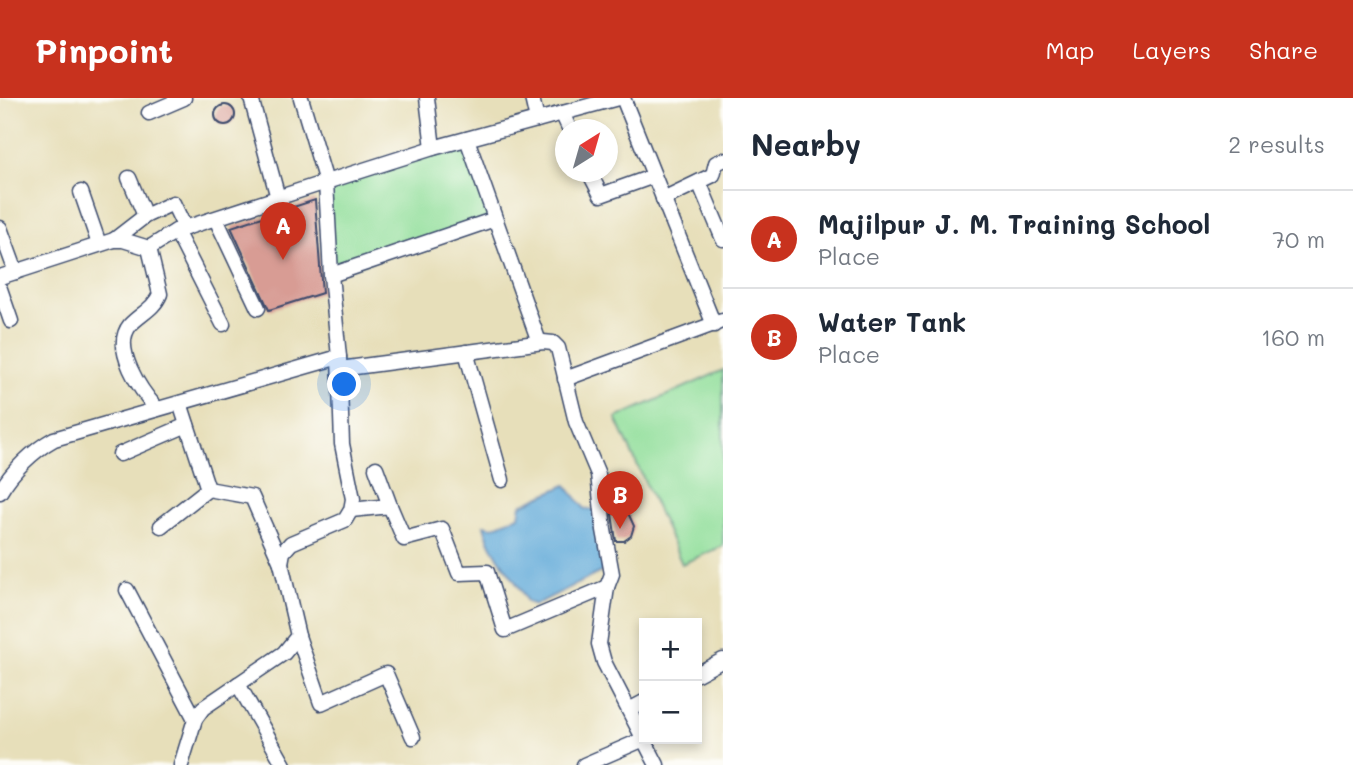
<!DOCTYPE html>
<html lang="en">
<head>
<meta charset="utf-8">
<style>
	:root { --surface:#fff; --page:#f6f6f7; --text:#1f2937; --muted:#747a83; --line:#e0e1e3; --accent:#c8321e }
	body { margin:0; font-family:Mali,sans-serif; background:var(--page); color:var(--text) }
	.controls { position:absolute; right:21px; bottom:21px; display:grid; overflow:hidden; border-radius:0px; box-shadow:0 4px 10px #0003 }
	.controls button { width:63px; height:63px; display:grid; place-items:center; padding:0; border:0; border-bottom:2px solid var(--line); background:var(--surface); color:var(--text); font:35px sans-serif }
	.compass { position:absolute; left:555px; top:21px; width:63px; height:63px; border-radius:50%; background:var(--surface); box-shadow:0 4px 10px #0003; rotate:37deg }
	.you { position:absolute; left:345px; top:287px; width:24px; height:24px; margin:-18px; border:5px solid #fff; border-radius:50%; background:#1a73e8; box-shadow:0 0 0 10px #1a73e833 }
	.badge { display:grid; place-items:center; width:46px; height:46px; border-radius:50%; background:var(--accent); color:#fff; font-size:23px; font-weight:700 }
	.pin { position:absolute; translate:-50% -58px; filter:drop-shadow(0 2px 4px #0008) }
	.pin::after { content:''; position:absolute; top:37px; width:24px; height:21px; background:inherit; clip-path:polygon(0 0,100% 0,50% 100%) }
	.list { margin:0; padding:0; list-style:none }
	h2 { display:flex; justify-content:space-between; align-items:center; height:91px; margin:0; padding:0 28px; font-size:30px }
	h2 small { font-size:23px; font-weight:400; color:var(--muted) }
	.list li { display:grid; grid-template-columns:46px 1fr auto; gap:21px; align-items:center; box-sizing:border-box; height:98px; padding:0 28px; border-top:2px solid var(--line) }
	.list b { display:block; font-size:26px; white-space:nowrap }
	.list p { margin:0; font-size:23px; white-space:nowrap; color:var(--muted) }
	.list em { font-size:23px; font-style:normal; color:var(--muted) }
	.map { position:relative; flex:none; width:723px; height:667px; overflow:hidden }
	header { display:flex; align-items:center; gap:42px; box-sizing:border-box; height:98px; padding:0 35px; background:var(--accent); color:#fff }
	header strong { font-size:33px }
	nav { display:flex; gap:38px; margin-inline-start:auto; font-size:24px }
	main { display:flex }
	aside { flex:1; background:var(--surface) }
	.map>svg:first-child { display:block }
	.green { fill:#93df9c; stroke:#57877d; stroke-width:2 }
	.water { fill:#62aad9; stroke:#3e6c9c; stroke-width:2 }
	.building { fill:#d89c94 }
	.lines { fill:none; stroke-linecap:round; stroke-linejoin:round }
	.minor-casing { stroke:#3a496c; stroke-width:17 }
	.minor { stroke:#fff; stroke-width:14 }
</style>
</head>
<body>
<header>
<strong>Pinpoint</strong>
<nav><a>Map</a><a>Layers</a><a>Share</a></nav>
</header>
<main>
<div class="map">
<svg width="723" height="667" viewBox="0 0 723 667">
	<rect width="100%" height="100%" fill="#fdfcf7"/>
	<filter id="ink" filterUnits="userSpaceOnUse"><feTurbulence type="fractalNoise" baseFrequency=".0143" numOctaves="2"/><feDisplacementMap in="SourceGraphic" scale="14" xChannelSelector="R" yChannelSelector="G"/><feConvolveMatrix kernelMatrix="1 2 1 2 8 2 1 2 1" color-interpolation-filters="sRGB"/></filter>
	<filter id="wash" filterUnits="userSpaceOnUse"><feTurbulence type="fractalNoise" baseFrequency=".00686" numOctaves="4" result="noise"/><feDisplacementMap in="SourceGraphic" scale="28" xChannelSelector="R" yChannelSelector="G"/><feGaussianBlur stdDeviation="1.57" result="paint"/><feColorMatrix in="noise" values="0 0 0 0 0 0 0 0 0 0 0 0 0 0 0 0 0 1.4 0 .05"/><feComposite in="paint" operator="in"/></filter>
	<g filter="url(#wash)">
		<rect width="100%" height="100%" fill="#e7dfba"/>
		<g class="green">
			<path d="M 467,41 L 495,120 L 331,177 L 327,84 Z"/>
			<path d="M 723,272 L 723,448 L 682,466 L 616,320 Z"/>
		</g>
		<path class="water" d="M 566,387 L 585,411 L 599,412 L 609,470 L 535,507 L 527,504 C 514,475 492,460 484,427 L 493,429 L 519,418 L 521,407 Z"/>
		<g id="blocks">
			<g class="building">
				<circle cx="225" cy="17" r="10"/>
				<path d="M 315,102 L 322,195 L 269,212 L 231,129 Z"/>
				<path d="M 618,414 L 629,417 L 634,428 L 631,438 L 624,443 L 616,443 L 612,416 Z"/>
			</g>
		</g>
	</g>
	<g filter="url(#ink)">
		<use href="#blocks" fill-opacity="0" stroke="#3a496c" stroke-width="2"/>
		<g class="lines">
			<g class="minor-casing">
				<g id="minor">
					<path d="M 251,0 L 278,100"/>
					<path d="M 427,0 L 433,50"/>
					<path d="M 532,0 L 537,22"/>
					<path d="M 623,0 L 714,227"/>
					<path d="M 149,15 L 184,0"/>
					<path d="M 562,15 L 570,32"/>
					<path d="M 467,41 L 539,244"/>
					<path d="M 589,74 L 601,97 L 654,78"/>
					<path d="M 129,80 L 145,118"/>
					<path d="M 699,84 L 723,141"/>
					<path d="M 81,94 L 99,146"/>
					<path d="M 663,101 L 713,77 L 716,65 L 723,62"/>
					<path d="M 216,121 L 258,210"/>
					<path d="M 0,130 L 16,174"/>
					<path d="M 176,133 L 223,226"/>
					<path d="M 114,142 L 145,118 L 173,105 L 185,130"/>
					<path d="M 149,150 L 160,196 C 154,211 140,216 130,227 C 111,250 141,293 157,311"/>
					<path d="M 331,177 L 495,121"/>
					<path d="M 0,179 L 114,142 L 123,142 L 149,150 L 176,133 L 326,84 L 301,0"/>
					<path d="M 0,191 L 11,223"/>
					<path d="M 466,254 L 502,382"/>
					<path d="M 340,271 L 543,244 L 553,245 L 558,250 L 576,324 L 598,376 L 604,432 L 612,476 L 607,489 L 599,546 L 604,564 L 657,667"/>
					<path d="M 565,281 L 722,223"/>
					<path d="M 180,305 L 208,391 L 252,399 L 281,465"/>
					<path d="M 120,356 L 187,327"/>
					<path d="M 376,370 L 390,408"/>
					<path d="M 0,394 C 11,374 34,352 54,341 L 339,259"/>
					<path d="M 351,412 L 390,408 L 404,441 L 442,431 L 459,475 L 487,474 L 505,532 L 607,489"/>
					<path d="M 161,428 L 208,391"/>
					<path d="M 127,492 L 195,621"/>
					<path d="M 298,538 L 321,605 L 386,576 L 413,639"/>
					<path d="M 697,576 L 723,562"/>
					<path d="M 238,586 L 284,667"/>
					<path d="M 629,612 L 644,604"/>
					<path d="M 181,667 L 195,621 L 203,610 L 284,555 L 298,538 L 281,465 L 283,454 L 291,445 L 345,422 L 351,412 L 353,401 L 342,346 L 339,259 L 331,177 L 326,84 L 433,50 L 618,0"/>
					<path d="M 584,667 L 644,641"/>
				</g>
			</g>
			<use href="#minor" class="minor"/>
		</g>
	</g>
</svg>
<div class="controls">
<button>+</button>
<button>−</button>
</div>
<svg class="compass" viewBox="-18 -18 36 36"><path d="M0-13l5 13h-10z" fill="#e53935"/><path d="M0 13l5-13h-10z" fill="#747a83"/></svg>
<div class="you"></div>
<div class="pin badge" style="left:283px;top:162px">A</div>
<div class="pin badge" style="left:620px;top:431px">B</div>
</div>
<aside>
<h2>Nearby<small>2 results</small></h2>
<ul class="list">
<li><span class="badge">A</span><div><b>Majilpur J. M. Training School</b><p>Place</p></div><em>70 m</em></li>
<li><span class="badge">B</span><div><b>Water Tank</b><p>Place</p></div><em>160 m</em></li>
</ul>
</aside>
</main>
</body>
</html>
